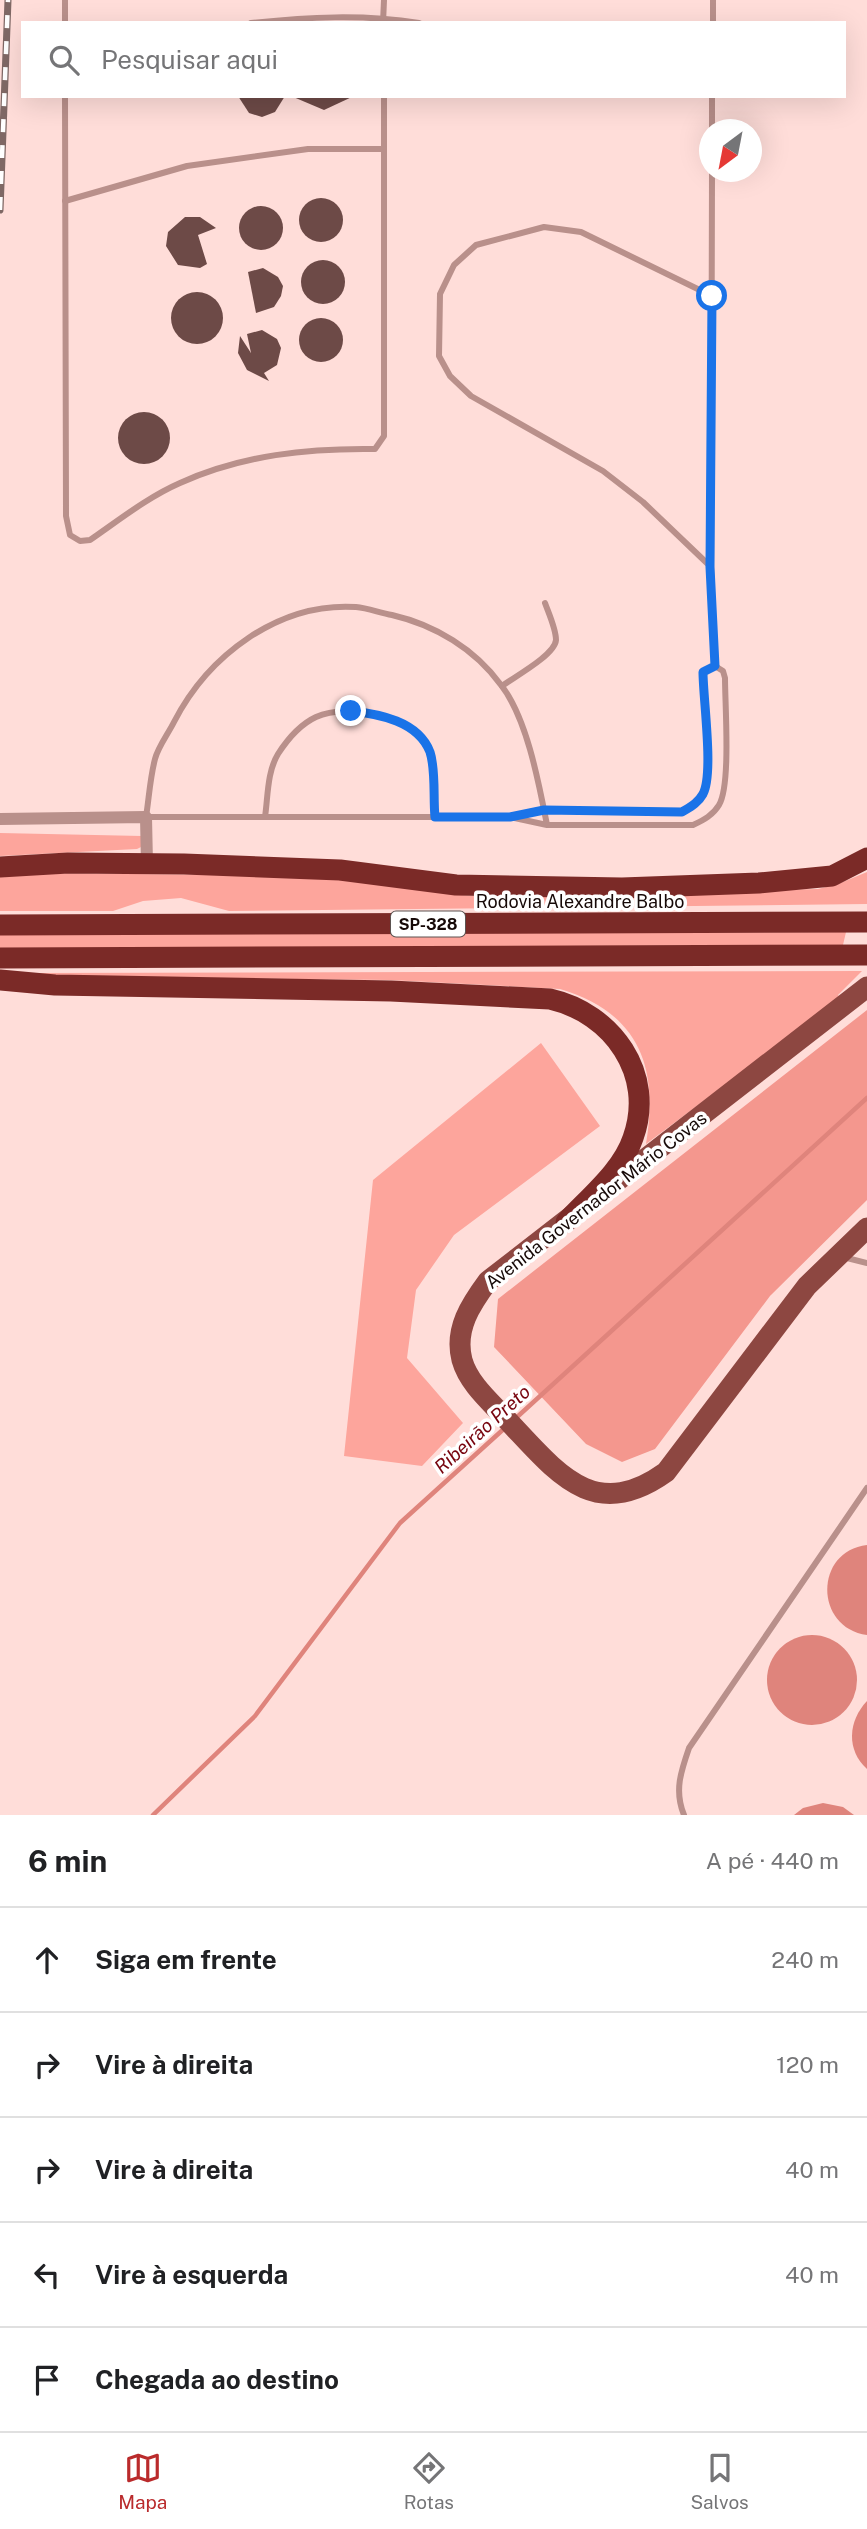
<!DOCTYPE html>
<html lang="pt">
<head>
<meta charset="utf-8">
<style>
	:root { --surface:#fff; --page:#f6f6f6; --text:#202124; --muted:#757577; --line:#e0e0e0; --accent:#ba2b2c }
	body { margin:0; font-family:"Public Sans",sans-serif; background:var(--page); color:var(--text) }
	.compass { position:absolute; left:699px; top:119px; width:63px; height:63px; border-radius:50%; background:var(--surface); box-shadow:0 7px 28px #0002; rotate:212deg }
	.stop { position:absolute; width:21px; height:21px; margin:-16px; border:5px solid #1a73e8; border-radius:50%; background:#fff }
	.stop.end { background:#1a73e8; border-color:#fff; box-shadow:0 2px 7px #0008 }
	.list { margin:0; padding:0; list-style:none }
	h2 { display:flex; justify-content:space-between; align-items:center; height:91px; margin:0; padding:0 28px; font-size:30px }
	h2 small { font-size:23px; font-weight:400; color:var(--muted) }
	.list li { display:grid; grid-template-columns:46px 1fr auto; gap:21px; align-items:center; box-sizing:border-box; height:105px; padding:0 28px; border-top:2px solid var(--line) }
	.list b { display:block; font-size:26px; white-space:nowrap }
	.list em { font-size:23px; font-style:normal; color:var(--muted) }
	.icon { flex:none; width:38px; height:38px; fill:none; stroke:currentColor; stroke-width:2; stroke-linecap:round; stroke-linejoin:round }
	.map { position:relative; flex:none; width:867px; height:1815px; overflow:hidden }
	.search { position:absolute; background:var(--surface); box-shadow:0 7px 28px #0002; left:21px; right:21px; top:21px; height:77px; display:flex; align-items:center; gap:18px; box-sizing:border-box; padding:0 24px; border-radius:0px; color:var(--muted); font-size:26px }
	.sheet { height:616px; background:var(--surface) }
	nav { display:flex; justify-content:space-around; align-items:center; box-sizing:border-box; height:98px; border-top:2px solid var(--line); background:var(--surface); font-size:19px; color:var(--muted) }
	nav a { display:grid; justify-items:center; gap:4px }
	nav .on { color:var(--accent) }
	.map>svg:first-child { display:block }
	.green { fill:#fda59c }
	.forest { fill:#f4978e }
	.water { fill:#df847c }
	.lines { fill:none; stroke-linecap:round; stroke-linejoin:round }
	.stream { stroke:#df847c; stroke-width:4.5 }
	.building { fill:#6d4a47 }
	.lane { stroke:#b9908b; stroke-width:6 }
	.street { stroke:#b9908b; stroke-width:12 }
	.primary { stroke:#8d4741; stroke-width:21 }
	.highway { stroke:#7b2a27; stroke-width:21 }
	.rail-casing { stroke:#7f6865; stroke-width:7 }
	.rail { stroke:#fff; stroke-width:4.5; stroke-dasharray:13; stroke-linecap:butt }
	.route { stroke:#1a73e8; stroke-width:9 }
	.labels { text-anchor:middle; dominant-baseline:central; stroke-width:7; stroke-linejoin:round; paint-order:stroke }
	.shield { fill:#fff; stroke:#5c5351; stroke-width:2 }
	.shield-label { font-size:16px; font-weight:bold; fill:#160907 }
	.street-label { font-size:18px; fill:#160907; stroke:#fff }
	.water-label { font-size:19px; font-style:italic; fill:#77040e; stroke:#fff }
</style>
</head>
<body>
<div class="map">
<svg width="867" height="1815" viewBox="0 0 867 1815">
	<rect width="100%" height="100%" fill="#ffddd9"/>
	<g class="green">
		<path d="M 0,833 L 142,836 L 141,847 L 137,849 L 0,856 Z"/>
		<path d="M 867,872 L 867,904 L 229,911 L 181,898 L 143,901 L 113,911 L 0,911 L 0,877 L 39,873 L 314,876 L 470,896 L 503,896 L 818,889 L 838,884 Z"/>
		<path d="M 846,932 L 843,945 L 0,949 L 0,934 Z"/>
		<path d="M 862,971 L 838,995 L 840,999 L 646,1144 C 659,1066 639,1013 560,989 L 389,980 L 35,976 L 36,973 Z"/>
		<path d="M 541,1043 L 600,1126 L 454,1235 L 416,1290 L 407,1358 L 463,1423 L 422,1466 L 344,1456 L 373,1180 Z"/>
	</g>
	<path class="forest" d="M 867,1010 L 867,1200 L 770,1296 L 655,1449 L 622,1462 L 586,1444 L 494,1347 L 498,1299 Z"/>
	<g class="water">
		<path d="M 867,1545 L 867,1635 C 814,1628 814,1551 867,1545 Z"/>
		<circle cx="812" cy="1680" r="45"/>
		<path d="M 867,1701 L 867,1769 C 846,1750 848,1721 867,1701 Z"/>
		<path d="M 823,1803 L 843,1807 L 854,1815 L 794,1815 L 803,1808 Z"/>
	</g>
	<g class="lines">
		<g class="stream">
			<path d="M 516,1418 L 867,1098"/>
			<path d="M 153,1815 L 255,1716 L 400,1523 L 507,1426"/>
		</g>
	</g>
	<g class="building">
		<path d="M 238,96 L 285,96 L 275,112 L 262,117 L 249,113 Z"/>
		<path d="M 291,96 L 354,96 L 324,110 Z"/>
		<circle cx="321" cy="220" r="22"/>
		<circle cx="261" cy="228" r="22"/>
		<path d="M 185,217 L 200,217 L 216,228 L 198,235 L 207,264 L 200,268 L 178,265 L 166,246 L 168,232 Z"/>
		<circle cx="323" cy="282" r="22"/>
		<path d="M 263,268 L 278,277 L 283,286 L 281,296 L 274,307 L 256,313 L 248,272 Z"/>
		<circle cx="197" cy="318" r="26"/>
		<circle cx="321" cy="340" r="22"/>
		<path d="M 262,330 L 277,339 L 281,348 L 277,365 L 264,373 L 269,381 L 247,370 L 238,353 L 240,336 L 251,353 L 247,334 Z"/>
		<circle cx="144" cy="438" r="26"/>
	</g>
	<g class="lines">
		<g class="lane">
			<path d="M 65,0 L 65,23"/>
			<path d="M 251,23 C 307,17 363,14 419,23"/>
			<path d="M 383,23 L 384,0"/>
			<path d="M 713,23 L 713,0"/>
			<path d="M 65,96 L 66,516 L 70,535 L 80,541 L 90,540 C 119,520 148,497 180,483 C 242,455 308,448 375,449 L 384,436 L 384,96"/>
			<path d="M 712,130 L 712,96"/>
			<path d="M 712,172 L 711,567 L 715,666"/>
			<path d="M 65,201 L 187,166 L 308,149 L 384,149"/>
			<path d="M 711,567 L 643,502 L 603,471 L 471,396 L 450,376 L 439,356 L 440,294 L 454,265 L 476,245 L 544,227 L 581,232 L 712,296"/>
			<path d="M 502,686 C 514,677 555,655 556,640 C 556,629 549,614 545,603"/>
			<path d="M 265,817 C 268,797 267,772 278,754 C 287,740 301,724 316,717 C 348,703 417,715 430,752 C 436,771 433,797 435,817"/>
			<path d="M 510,817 L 547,825 L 693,825 C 704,820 713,815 719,805 C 731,785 725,706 725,678 L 723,671 L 715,666 L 703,672 C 703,699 714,773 702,794 C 698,803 690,807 682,812 L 544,810 L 510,817 L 146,817 C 149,798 150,778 155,759 C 158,747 168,734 174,722 C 208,656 278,602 356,607 C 368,608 380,613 392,615 C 435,625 475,649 501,685 C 527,718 539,784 547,825"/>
			<path d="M 843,1257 L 867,1263"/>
			<path d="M 684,1815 C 674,1791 681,1771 689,1748 L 867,1488"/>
		</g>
		<path class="street" d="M 0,819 L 146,817 L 147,864"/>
		<path class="primary" d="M 867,987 L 488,1281 C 471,1304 454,1329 462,1360 C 469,1385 493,1404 510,1423 C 558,1474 595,1523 666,1472 L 807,1286 L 867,1228"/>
		<g class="highway">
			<path d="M 0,867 L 68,863 L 184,864 L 340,870 L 456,885 L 622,888 L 759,883 L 832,876 L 867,858"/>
			<path d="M 0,925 L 867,922"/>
			<path d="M 0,958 L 867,955"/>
			<path d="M 0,980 L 55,985 L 391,991 L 550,999 C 612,1013 656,1074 633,1138 C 622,1171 589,1197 566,1222"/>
		</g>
		<g class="rail-casing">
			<path id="rail" d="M 0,210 L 8,0"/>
		</g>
		<use href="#rail" class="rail"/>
	</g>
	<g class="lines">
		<path class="route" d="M 351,711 C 379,714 418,721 430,752 C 436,770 433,798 435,817 L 510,817 L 544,810 L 682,812 C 690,807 698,803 703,794 C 714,773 703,699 703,672 L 715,666 L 710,567 L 712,296"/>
	</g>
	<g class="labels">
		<rect class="shield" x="391" y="911.5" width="74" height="25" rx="5"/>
		<g class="shield-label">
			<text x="428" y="924">SP-328</text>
		</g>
		<g class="street-label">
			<text x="580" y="901">Rodovia Alexandre Balbo</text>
			<text transform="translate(596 1200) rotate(-38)">Avenida Governador Mário Covas</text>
		</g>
		<g class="water-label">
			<text transform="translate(482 1429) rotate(-42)">Ribeirão Preto</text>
		</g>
	</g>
</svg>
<svg class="compass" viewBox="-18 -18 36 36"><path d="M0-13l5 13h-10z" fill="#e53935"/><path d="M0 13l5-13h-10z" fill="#757577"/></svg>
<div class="stop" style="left:712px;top:296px"></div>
<div class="stop end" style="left:351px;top:711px"></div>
<div class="search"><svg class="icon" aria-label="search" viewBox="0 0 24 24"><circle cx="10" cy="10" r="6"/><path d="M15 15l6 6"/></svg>Pesquisar aqui</div>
</div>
<section class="sheet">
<h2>6 min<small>A pé · 440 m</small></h2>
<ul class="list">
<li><svg class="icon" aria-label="ahead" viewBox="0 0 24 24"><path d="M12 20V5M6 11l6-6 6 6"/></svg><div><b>Siga em frente</b></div><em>240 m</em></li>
<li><svg class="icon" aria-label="right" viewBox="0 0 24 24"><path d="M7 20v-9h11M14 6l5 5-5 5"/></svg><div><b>Vire à direita</b></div><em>120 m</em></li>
<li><svg class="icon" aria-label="right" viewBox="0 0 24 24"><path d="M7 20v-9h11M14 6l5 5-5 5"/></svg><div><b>Vire à direita</b></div><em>40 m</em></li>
<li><svg class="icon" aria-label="left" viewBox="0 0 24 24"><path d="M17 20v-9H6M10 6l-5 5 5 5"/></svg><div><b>Vire à esquerda</b></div><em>40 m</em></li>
<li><svg class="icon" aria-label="arrive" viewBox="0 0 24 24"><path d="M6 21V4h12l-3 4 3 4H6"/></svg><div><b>Chegada ao destino</b></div></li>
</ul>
</section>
<nav>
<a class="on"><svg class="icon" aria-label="map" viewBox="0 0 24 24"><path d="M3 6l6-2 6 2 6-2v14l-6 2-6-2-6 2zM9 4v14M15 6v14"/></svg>Mapa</a>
<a><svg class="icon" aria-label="directions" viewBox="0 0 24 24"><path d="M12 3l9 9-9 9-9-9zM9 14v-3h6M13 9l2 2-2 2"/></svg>Rotas</a>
<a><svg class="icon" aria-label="saved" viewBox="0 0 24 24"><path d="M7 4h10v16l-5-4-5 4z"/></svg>Salvos</a>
</nav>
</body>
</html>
